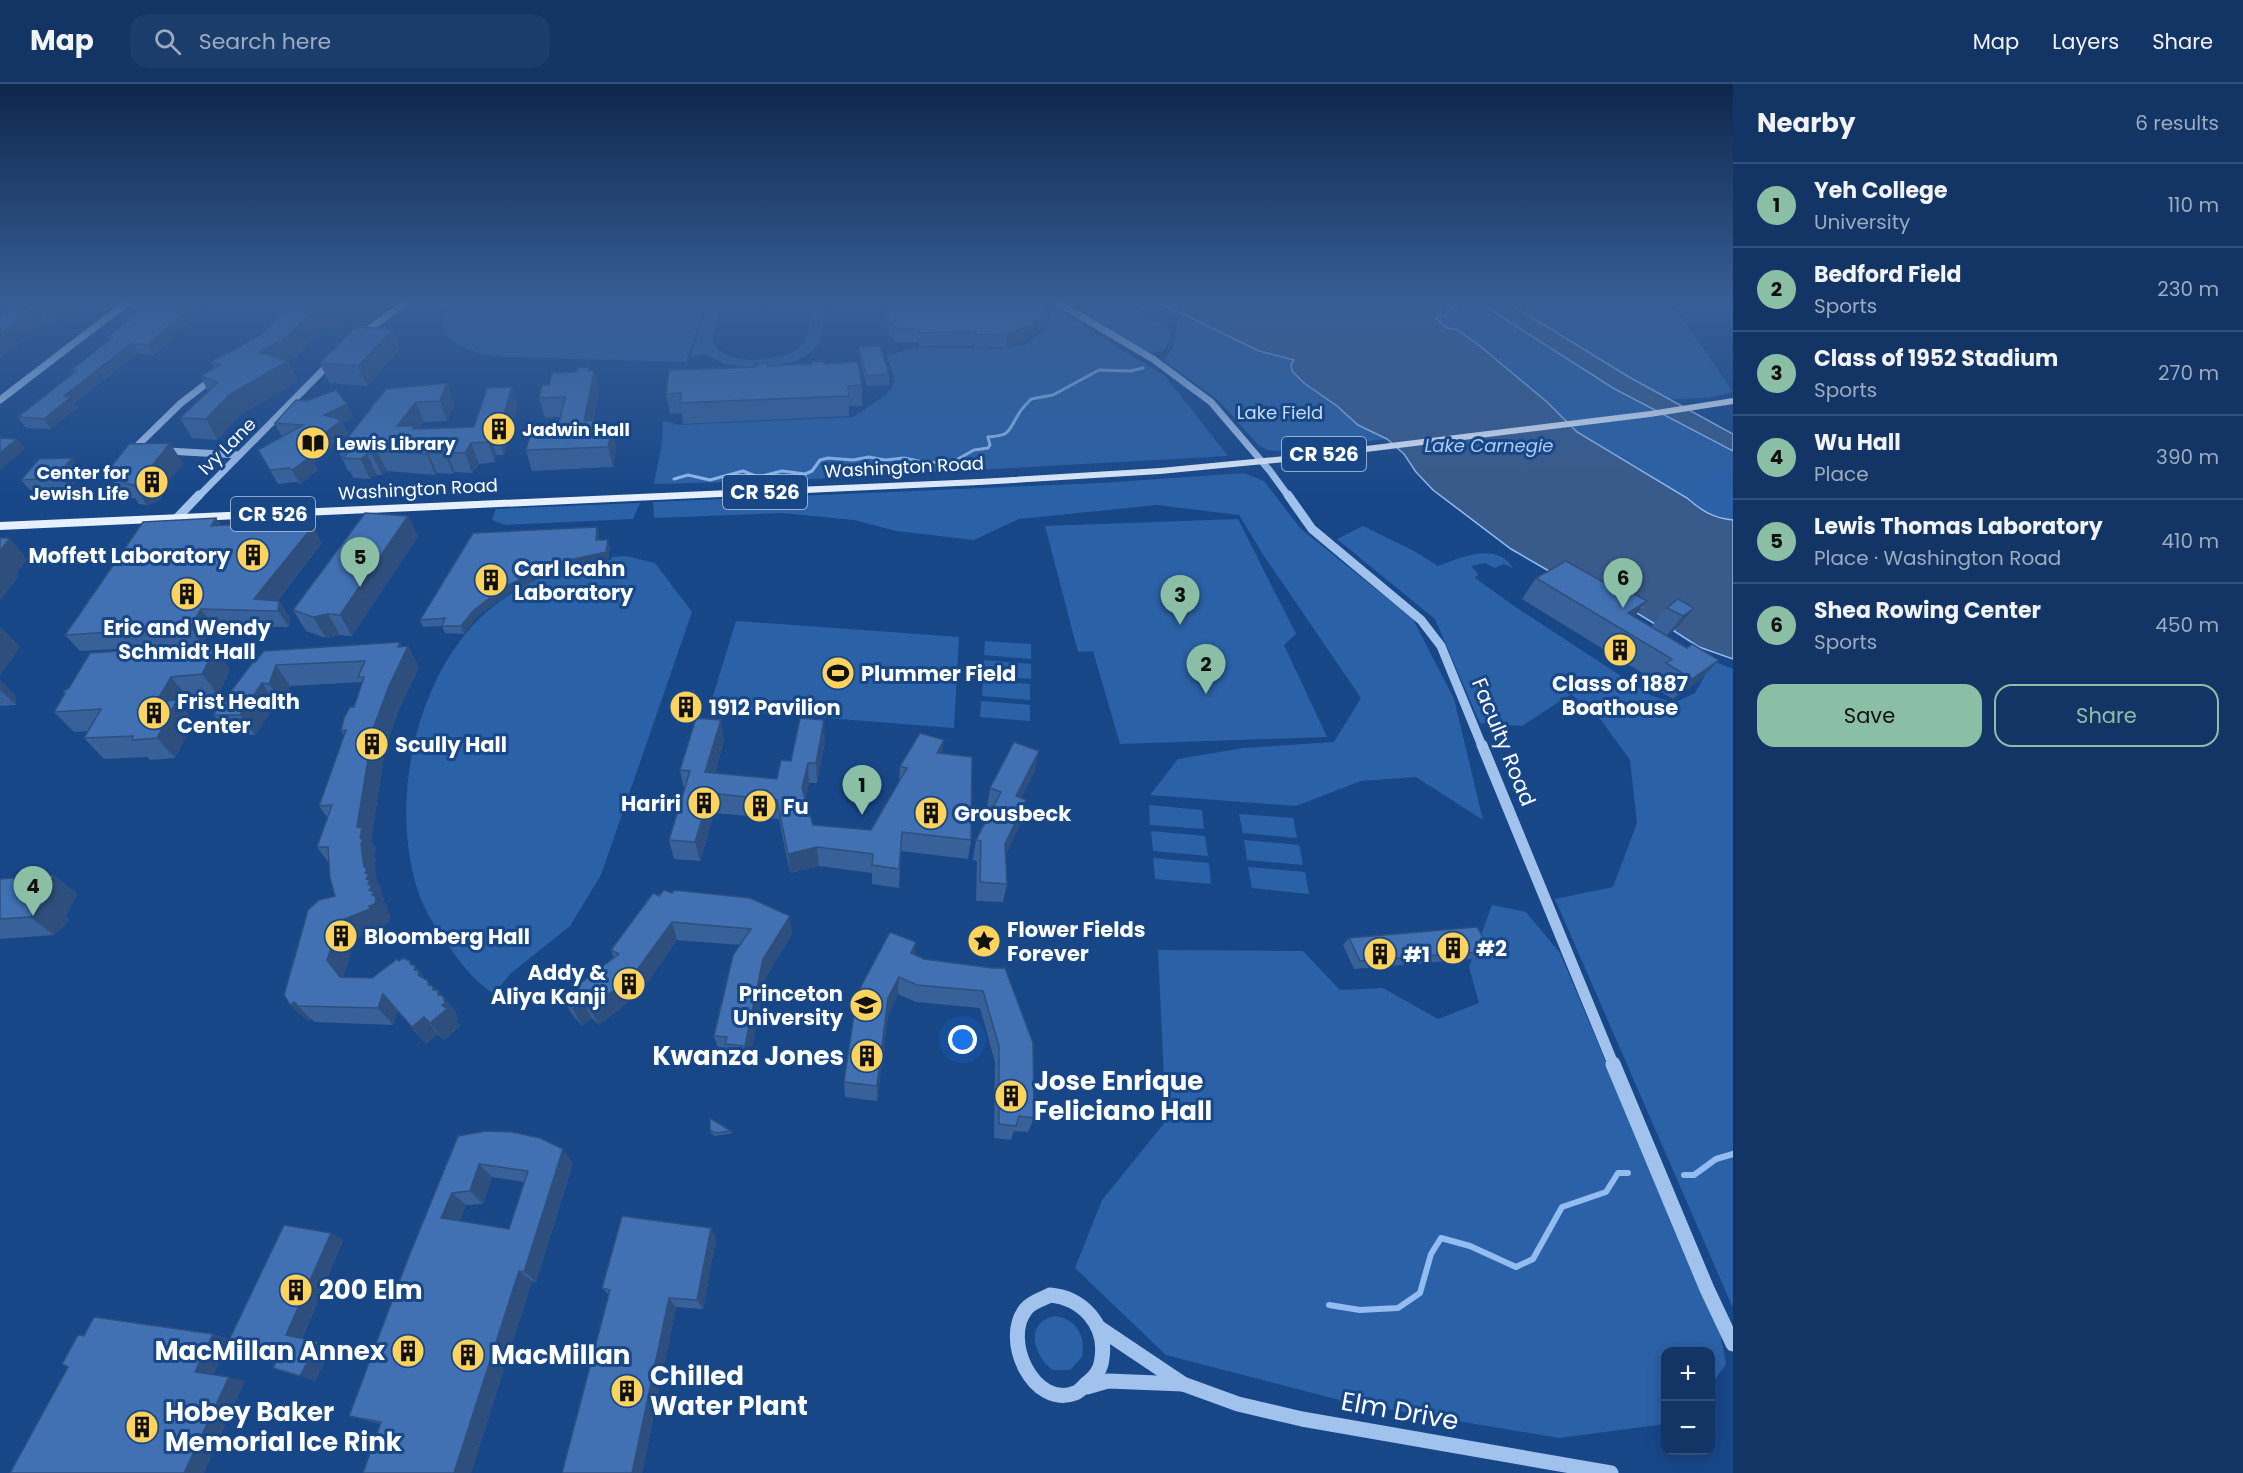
<!DOCTYPE html>
<html lang="en">
<head>
<meta charset="utf-8">
<style>
	:root { --surface:#123566; --page:#1b3d6c; --text:#f1f3f6; --muted:#9cabbf; --line:#31507a; --accent:#8abfa5 }
	body { margin:0; font-family:Poppins,sans-serif; background:var(--page); color:var(--text) }
	.controls { position:absolute; right:18px; bottom:18px; display:grid; overflow:hidden; border-radius:12px; box-shadow:0 3px 15px #0003 }
	.controls button { width:54px; height:54px; display:grid; place-items:center; padding:0; border:0; border-bottom:2px solid var(--line); background:var(--surface); color:var(--text); font:30px sans-serif }
	.you { position:absolute; left:963px; top:956px; width:21px; height:21px; margin:-15px; border:4px solid #fff; border-radius:50%; background:#1a73e8; box-shadow:0 0 0 9px #1a73e833 }
	.badge { display:grid; place-items:center; width:39px; height:39px; border-radius:50%; background:var(--accent); color:#111; font-size:20px; font-weight:700 }
	.pin { position:absolute; translate:-50% -50px; filter:drop-shadow(0 2px 3px #0008) }
	.pin::after { content:''; position:absolute; top:32px; width:21px; height:18px; background:inherit; clip-path:polygon(0 0,100% 0,50% 100%) }
	.list { margin:0; padding:0; list-style:none }
	h2 { display:flex; justify-content:space-between; align-items:center; height:78px; margin:0; padding:0 24px; font-size:26px }
	h2 small { font-size:20px; font-weight:400; color:var(--muted) }
	.list li { display:grid; grid-template-columns:39px 1fr auto; gap:18px; align-items:center; box-sizing:border-box; height:84px; padding:0 24px; border-top:2px solid var(--line) }
	.list b { display:block; font-size:22px; white-space:nowrap }
	.list p { margin:0; font-size:20px; white-space:nowrap; color:var(--muted) }
	.list em { font-size:20px; font-style:normal; color:var(--muted) }
	.actions { display:flex; gap:12px; padding:18px 24px }
	.actions a { flex:1; padding:14px 0; border:2px solid var(--accent); border-radius:18px; text-align:center; font-size:21px; color:var(--accent) }
	.actions .main { background:var(--accent); color:#111 }
	.icon { flex:none; width:33px; height:33px; fill:none; stroke:currentColor; stroke-width:2; stroke-linecap:round; stroke-linejoin:round }
	.map { position:relative; flex:none; width:1733px; height:1389px; overflow:hidden }
	header { display:flex; align-items:center; gap:36px; box-sizing:border-box; height:84px; padding:0 30px; background:var(--surface); border-bottom:2px solid var(--line) }
	header strong { font-size:28px }
	nav { display:flex; gap:33px; margin-inline-start:auto; font-size:21px }
	.search { width:420px; height:54px; background:var(--page); display:flex; align-items:center; gap:15px; box-sizing:border-box; padding:0 21px; border-radius:18px; color:var(--muted); font-size:22px }
	main { display:flex }
	aside { flex:1; background:var(--surface) }
	.map>svg:first-child { display:block }
	.green { fill:#2b61a6 }
	.water { fill:#395b8b; stroke:#93bcf0; stroke-width:1.5 }
	.lines { fill:none; stroke-linecap:round; stroke-linejoin:round }
	.stream-far1 { stroke:#93bcf0; stroke-width:3 }
	.stream { stroke:#93bcf0; stroke-width:6 }
	.minor-far3 { stroke:#a0c2ed; stroke-width:7 }
	.minor-far2 { stroke:#a0c2ed; stroke-width:9 }
	.minor-far1 { stroke:#a0c2ed; stroke-width:11 }
	.minor { stroke:#a0c2ed; stroke-width:15 }
	.major { fill:#e6f0ff; fill-rule:evenodd }
	.wall { fill:#386199; fill-rule:evenodd }
	.shaded-wall { fill:#2e4f7d }
	.building { fill:#4171b2; stroke:#2e4f7d; stroke-width:1.5; fill-rule:evenodd }
	.labels { text-anchor:middle; dominant-baseline:central; stroke-width:6; stroke-linejoin:round; paint-order:stroke }
	.far-park-label { font-size:18px; fill:#c6dcfa; stroke:#184788 }
	.far-poi-label { font-size:18px; font-weight:bold; fill:#fff; stroke:#184788; text-anchor:start }
	.far-water-label { font-size:18px; font-style:italic; fill:#acccf5; stroke:#184788 }
	.far-street-label { font-size:18px; fill:#fff; stroke:#184788 }
	.shield { fill:#184788; stroke:#bac8db; stroke-width:1.5 }
	.shield-label { font-size:20px; font-weight:bold; fill:#fff }
	.poi-label { font-size:21px; font-weight:bold; fill:#fff; stroke:#184788; text-anchor:start }
	.street-label { font-size:21px; fill:#fff; stroke:#184788 }
	.near-poi-label { font-size:26px; font-weight:bold; fill:#fff; stroke:#184788; text-anchor:start }
	.near-street-label { font-size:26px; fill:#fff; stroke:#184788 }
</style>
</head>
<body>
<header>
<strong>Map</strong>
<div class="search"><svg class="icon" aria-label="search" viewBox="0 0 24 24"><circle cx="10" cy="10" r="6"/><path d="M15 15l6 6"/></svg>Search here</div>
<nav><a>Map</a><a>Layers</a><a>Share</a></nav>
</header>
<main>
<div class="map">
<svg width="1733" height="1389" viewBox="0 0 1733 1389">
	<rect width="100%" height="100%" fill="#184788"/>
	<g class="green">
		<path d="M 452,217 L 707,217 L 686,278 L 504,273 C 473,271 422,256 452,217 Z"/>
		<path d="M 708,217 L 723,217 L 712,253 C 715,284 785,280 801,262 C 811,252 810,230 812,217 L 827,217 L 819,261 L 809,270 L 796,277 L 773,282 L 749,284 L 725,280 L 705,270 L 691,272 Z"/>
		<path d="M 1040,217 L 1051,217 L 1067,232 L 1165,292 L 1228,372 L 796,396 L 654,400 L 662,358 L 663,337 L 680,341 L 853,333 L 886,311 L 895,298 L 887,272 L 917,263 L 996,265 L 1025,261 L 1043,248 L 1051,233 Z"/>
		<path d="M 1064,217 L 1156,217 L 1259,267 L 1289,273 L 1294,276 L 1304,299 L 1337,322 L 1358,341 L 1387,355 L 1282,367 L 1268,366 L 1259,362 L 1219,317 L 1164,277 L 1174,262 L 1177,239 L 1182,236 L 1150,217 L 1132,223 L 1170,246 C 1171,265 1159,274 1142,265 Z"/>
		<path d="M 1505,217 L 1666,217 L 1688,242 L 1733,308 L 1708,314 L 1667,315 Z"/>
		<path d="M 1482,220 L 1613,304 L 1733,367 L 1733,436 C 1713,434 1702,427 1687,414 L 1577,348 L 1547,318 L 1480,262 L 1456,246 L 1447,244 L 1436,234 L 1458,221 Z"/>
		<path d="M 1244,389 L 1264,397 L 1300,444 L 1413,535 L 1454,615 L 1483,736 L 1416,693 L 1361,697 L 1296,722 L 1150,711 L 1178,675 L 1244,664 L 1334,658 L 1361,614 L 1264,472 L 1239,431 L 1157,421 L 1019,435 L 974,456 L 896,447 L 854,436 L 782,429 L 654,434 L 653,418 L 1101,399 Z"/>
		<path d="M 640,419 L 633,435 L 505,441 L 492,436 L 496,425 Z"/>
		<path d="M 1238,435 L 1296,550 L 1284,561 L 1327,653 L 1120,660 L 1093,567 L 1078,568 L 1045,442 Z"/>
		<path d="M 1363,442 L 1414,467 L 1438,482 C 1461,474 1496,457 1513,484 L 1504,480 L 1495,484 L 1485,479 L 1471,482 L 1478,490 L 1475,494 L 1517,524 L 1650,611 L 1674,619 L 1695,609 L 1713,577 L 1733,585 L 1733,1224 L 1555,815 L 1613,803 L 1637,739 L 1630,676 L 1601,636 L 1571,610 L 1522,642 L 1480,639 L 1435,535 L 1337,455 Z"/>
		<path d="M 626,472 L 655,479 L 692,528 L 601,791 L 570,842 L 510,890 L 494,910 C 475,898 460,879 448,861 C 438,848 429,833 422,818 C 387,731 412,600 480,534 C 516,499 562,482 611,476 L 612,473 Z"/>
		<path d="M 736,537 L 959,553 L 954,644 L 709,625 Z"/>
		<path d="M 985,557 L 1031,560 L 1031,575 L 984,571 Z"/>
		<path d="M 984,576 L 1031,580 L 1031,595 L 983,591 Z"/>
		<path d="M 983,596 L 1030,600 L 1030,616 L 982,612 Z"/>
		<path d="M 981,617 L 1030,621 L 1030,637 L 980,633 Z"/>
		<path d="M 1149,721 L 1202,726 L 1204,745 L 1150,741 Z"/>
		<path d="M 1239,730 L 1293,734 L 1297,754 L 1243,749 Z"/>
		<path d="M 1151,747 L 1205,752 L 1208,772 L 1153,767 Z"/>
		<path d="M 1244,756 L 1299,761 L 1303,781 L 1247,776 Z"/>
		<path d="M 1153,774 L 1209,779 L 1211,800 L 1155,795 Z"/>
		<path d="M 1248,783 L 1305,788 L 1309,810 L 1252,804 Z"/>
		<path d="M 1492,821 L 1526,828 L 1560,869 L 1720,1249 L 1726,1280 L 1711,1301 L 1710,1268 L 1666,1268 L 1665,1340 L 1559,1354 L 1351,1319 L 1166,1271 L 1075,1184 L 1102,1116 L 1166,1037 L 1158,866 L 1303,867 L 1340,906 L 1383,904 L 1438,935 L 1479,919 L 1469,883 Z"/>
		<path d="M 1055,1232 C 1077,1235 1086,1253 1082,1273 L 1070,1286 L 1053,1286 C 1033,1272 1024,1238 1055,1232 Z"/>
	</g>
	<g class="water">
		<path d="M 1156,217 L 1456,217 L 1458,221 L 1447,228 L 1446,233 L 1438,232 L 1436,234 L 1447,244 L 1456,245 L 1480,262 L 1547,318 L 1577,348 L 1687,414 C 1702,427 1713,434 1733,436 L 1733,575 L 1699,563 L 1674,547 L 1676,544 L 1655,540 L 1635,528 L 1642,523 L 1549,487 L 1511,465 L 1433,406 L 1416,388 L 1404,370 L 1387,355 L 1358,341 L 1337,322 L 1304,299 L 1292,287 L 1291,281 L 1294,276 L 1259,267 Z"/>
		<path d="M 1477,217 L 1505,217 L 1629,293 L 1733,350 L 1733,367 L 1613,304 Z"/>
	</g>
	<g class="lines">
		<path class="stream-far1" d="M 674,395 L 688,391 L 710,396 L 743,387 L 758,393 L 782,387 L 805,390 L 812,387 L 820,376 L 828,374 L 853,376 L 869,373 L 885,376 L 904,374 L 928,379 L 956,376 L 974,366 L 988,364 L 990,361 L 988,353 C 1011,351 1007,349 1018,331 C 1021,325 1027,320 1031,315 L 1053,311 L 1099,286 L 1130,287 L 1143,284"/>
		<g class="stream">
			<path d="M 1684,1091 L 1694,1091 L 1716,1075 L 1733,1070"/>
			<path d="M 1329,1221 L 1360,1226 L 1398,1224 L 1420,1209 L 1431,1170 L 1441,1154 L 1470,1162 L 1516,1183 L 1533,1175 L 1562,1123 L 1606,1108 L 1618,1089 L 1628,1089"/>
		</g>
		<g class="minor-far3">
			<path d="M 291,217 L 300,218 L 292,226"/>
			<path d="M 1055,217 L 1153,275 L 1211,318 L 1270,387 L 1289,413"/>
			<path d="M 359,252 L 408,217"/>
			<path d="M 215,293 L 181,319 L 139,360 L 150,366 L 239,371"/>
			<path d="M 0,316 L 129,217"/>
			<path d="M 198,413 L 332,277"/>
		</g>
		<g class="minor-far2">
			<path d="M 1288,411 L 1312,445 L 1421,536 L 1441,562 L 1482,662"/>
			<path d="M 176,435 L 199,411"/>
		</g>
		<path class="minor-far1" d="M 1482,661 L 1614,982"/>
		<g class="minor">
			<path d="M 1613,980 L 1707,1205 L 1733,1260"/>
			<path d="M 1050,1211 C 1082,1214 1107,1240 1102,1274 C 1101,1286 1095,1293 1086,1300 C 1083,1303 1079,1308 1075,1309 C 1034,1325 1001,1256 1026,1225 C 1031,1218 1043,1215 1050,1211 Z"/>
			<path d="M 1098,1243 L 1183,1300 L 1238,1320 L 1302,1335 L 1611,1389"/>
			<path d="M 1087,1303 L 1108,1297 L 1183,1300"/>
		</g>
		<path class="major" d="M 1733,314 L 1733,320 L 1650,333 L 1285,378 L 1160,390 L 979,401 L 0,446 L 0,438 L 979,395 L 1160,384 L 1285,372 L 1650,327 Z"/>
	</g>
	<g class="wall">
		<path d="M 24,217 L 93,217 L 59,240 L 46,240 L 0,273 L 0,233 Z"/>
		<path d="M 372,217 L 378,232 L 371,237 L 355,241 L 354,238 L 322,246 L 297,272 L 288,277 L 298,297 L 240,331 L 217,356 L 192,354 L 180,334 L 208,307 L 200,292 L 214,284 L 211,278 L 261,251 L 293,219 Z"/>
		<path d="M 1691,217 L 1712,217 L 1706,221 Z"/>
		<path d="M 1049,218 L 1045,241 L 1030,254 L 1005,263 L 975,264 L 974,261 L 919,262 L 919,258 L 897,258 L 890,252 L 887,244 L 887,231 Z"/>
		<path d="M 211,220 L 153,271 L 138,269 L 75,319 L 78,323 L 51,345 L 26,344 L 18,333 L 72,290 L 70,287 L 110,255 L 108,252 Z"/>
		<path d="M 858,263 L 889,290 L 889,301 L 867,302 L 859,273 Z"/>
		<path d="M 400,265 L 367,302 L 329,299 L 320,279 Z"/>
		<path d="M 824,280 L 862,301 L 862,322 L 849,322 L 849,332 L 683,340 L 682,329 L 670,330 L 666,310 L 767,282 Z"/>
		<path d="M 589,283 L 599,307 L 593,336 L 596,344 L 612,344 L 616,364 L 613,383 L 532,387 L 526,366 L 559,339 L 560,333 L 545,334 L 539,314 L 549,301 L 577,288 Z"/>
		<path d="M 447,299 L 454,320 L 447,337 L 424,338 L 419,345 L 474,343 L 518,323 L 504,371 L 497,371 L 495,378 L 479,380 L 472,389 L 455,388 L 453,390 L 437,389 L 435,391 L 387,387 L 382,391 L 377,391 L 370,395 L 353,394 L 350,387 L 348,387 L 338,366 Z"/>
		<path d="M 347,320 L 353,334 L 343,339 L 348,350 L 321,371 L 323,373 L 314,379 L 318,386 L 300,400 L 297,398 L 278,400 L 258,366 L 282,353 L 275,339 Z"/>
		<path d="M 183,379 L 161,407 L 162,413 L 157,418 L 147,421 L 139,420 L 135,414 L 128,414 L 121,409 L 107,388 Z"/>
		<path d="M 79,384 L 78,387 L 81,391 L 70,405 L 30,406 L 21,396 Z"/>
		<path d="M 408,432 L 418,453 L 352,552 L 340,551 L 326,554 L 306,547 L 293,526 Z"/>
		<path d="M 216,434 L 221,442 L 302,437 L 304,441 L 322,459 L 277,517 L 279,517 L 290,534 L 289,543 L 213,542 L 202,560 L 80,567 L 65,551 Z"/>
		<path d="M 597,443 L 599,450 L 598,456 L 610,463 L 608,475 L 558,486 L 507,510 L 477,533 L 464,550 L 445,549 L 442,542 L 423,543 L 420,536 Z"/>
		<path d="M 1536,494 L 1617,506 L 1647,517 L 1634,533 L 1651,543 L 1667,524 L 1694,524 L 1676,545 L 1666,552 L 1687,564 L 1719,576 L 1699,597 L 1673,615 L 1648,600 L 1652,595 L 1522,515 Z"/>
		<path d="M 408,562 L 419,583 L 400,623 L 385,665 L 371,757 L 376,764 L 374,772 L 376,776 L 374,779 L 377,799 L 381,804 L 380,806 L 383,809 L 381,811 L 384,815 L 383,817 L 386,821 L 385,822 L 388,826 L 387,828 L 390,832 L 389,838 L 384,841 L 384,843 L 357,854 L 349,862 L 351,868 L 343,893 L 372,894 L 399,877 L 414,881 L 431,902 L 436,906 L 438,906 L 456,929 L 457,936 L 456,937 L 460,942 L 444,956 L 438,950 L 426,960 L 397,927 L 393,941 L 315,938 L 311,935 L 308,937 L 290,921 L 335,812 L 329,779 L 317,763 L 327,733 L 319,722 L 344,651 L 341,647 L 354,623 L 362,600 L 361,598 L 290,602 L 283,620 L 276,620 L 255,651 L 229,651 L 213,631 L 257,576 Z"/>
		<path d="M 214,565 L 230,586 L 218,611 L 188,613 L 182,623 L 194,637 L 175,674 L 150,676 L 147,673 L 104,675 L 84,654 L 88,647 L 74,648 L 54,628 Z"/>
		<path d="M 0,596 L 15,611 L 16,621 L 0,622 Z"/>
		<path d="M 695,614 L 689,633 L 678,632 L 676,625 Z"/>
		<path d="M 724,657 L 715,689 L 777,695 L 825,657 L 817,699 L 809,699 L 805,716 L 813,741 L 871,746 L 899,698 L 900,682 L 943,670 L 971,756 L 968,775 L 901,767 L 899,804 L 872,800 L 872,789 L 819,782 L 790,789 L 779,735 L 714,729 L 700,777 L 674,775 L 669,756 L 684,705 L 680,686 Z"/>
		<path d="M 1035,687 L 1021,714 L 1026,716 L 1022,736 L 1006,770 L 1007,800 L 1003,818 L 976,817 L 977,777 L 973,776 L 976,756 L 992,726 L 987,724 L 990,704 Z"/>
		<path d="M 54,791 L 77,810 L 66,831 L 69,837 L 54,851 L 0,855 L 0,795 Z"/>
		<path d="M 672,809 L 792,850 L 766,892 L 749,978 L 730,976 L 728,969 L 719,968 L 714,952 L 740,861 L 677,856 L 641,908 L 599,941 L 592,934 L 582,942 L 572,930 L 562,913 L 614,874 L 611,866 L 659,812 Z"/>
		<path d="M 1349,854 L 1491,867 L 1483,874 L 1354,885 L 1343,861 Z"/>
		<path d="M 915,871 L 924,875 L 992,884 L 1034,1034 L 1028,1048 L 1014,1047 L 1011,1056 L 994,1054 L 995,978 L 980,924 L 916,918 L 898,910 L 888,931 L 877,1017 L 845,1013 L 844,998 L 857,910 Z"/>
		<path d="M 710,1046 L 731,1047 L 732,1049 L 715,1052 L 711,1049 Z"/>
		<path d="M 486,1047 L 573,1079 L 536,1198 L 532,1197 L 471,1389 L 363,1389 L 381,1340 L 349,1332 L 407,1177 ZM 492,1093 L 524,1098 L 509,1145 L 459,1137 L 466,1121 L 483,1120 Z"/>
		<path d="M 711,1144 L 716,1155 L 703,1225 L 676,1223 L 642,1389 L 562,1389 L 609,1211 L 602,1204 Z"/>
		<path d="M 343,1156 L 302,1255 L 318,1258 L 332,1263 L 315,1297 L 280,1268 L 245,1262 L 229,1256 L 213,1291 L 245,1297 L 68,1283 L 229,1255 Z"/>
	</g>
	<g class="shaded-wall">
		<path d="M 62,217 L 93,217 L 59,240 L 49,225 Z"/>
		<path d="M 198,217 L 210,217 L 211,220 L 153,271 L 147,261 Z"/>
		<path d="M 365,217 L 372,217 L 378,232 L 371,237 L 355,241 L 347,221 Z"/>
		<path d="M 1049,218 L 1045,241 L 1030,254 L 1005,263 L 1007,250 Z"/>
		<path d="M 346,219 L 354,238 L 322,246 L 297,272 L 288,277 L 298,297 L 240,331 L 217,356 L 206,335 L 259,268 L 313,226 Z"/>
		<path d="M 35,224 L 46,240 L 0,273 L 0,250 Z"/>
		<path d="M 393,245 L 400,265 L 367,302 L 358,282 Z"/>
		<path d="M 132,259 L 138,269 L 75,319 L 78,323 L 51,345 L 44,335 L 64,312 Z"/>
		<path d="M 589,283 L 592,296 L 594,287 L 599,307 L 589,357 L 584,337 Z"/>
		<path d="M 447,299 L 454,320 L 447,337 L 440,317 Z"/>
		<path d="M 512,303 L 518,323 L 504,371 L 498,350 Z"/>
		<path d="M 416,318 L 424,338 L 416,349 L 397,342 Z"/>
		<path d="M 347,320 L 353,334 L 343,339 L 348,350 L 321,371 L 323,373 L 314,379 L 318,386 L 300,400 L 292,386 L 301,368 L 313,358 L 324,331 Z"/>
		<path d="M 612,344 L 616,364 L 613,383 L 608,363 Z"/>
		<path d="M 490,351 L 497,371 L 495,378 L 488,358 Z"/>
		<path d="M 17,355 L 25,365 L 0,386 L 0,369 Z"/>
		<path d="M 170,359 L 183,379 L 161,407 L 162,413 L 157,418 L 147,421 L 133,401 L 148,387 Z"/>
		<path d="M 471,359 L 479,380 L 472,389 L 465,369 Z"/>
		<path d="M 377,367 L 387,387 L 382,391 L 372,370 Z"/>
		<path d="M 428,368 L 437,389 L 435,391 L 427,370 Z"/>
		<path d="M 447,368 L 455,388 L 453,390 L 445,370 Z"/>
		<path d="M 367,370 L 377,391 L 370,395 L 361,375 Z"/>
		<path d="M 72,374 L 79,384 L 78,387 L 81,391 L 70,405 L 62,394 L 66,381 Z"/>
		<path d="M 408,432 L 418,453 L 352,552 L 340,531 Z"/>
		<path d="M 216,434 L 227,451 L 211,442 Z"/>
		<path d="M 302,437 L 308,449 L 313,442 L 322,459 L 269,526 L 254,515 Z"/>
		<path d="M 597,443 L 599,450 L 598,463 L 596,456 Z"/>
		<path d="M 10,454 L 27,475 L 17,489 L 19,492 L 0,517 L 0,467 Z"/>
		<path d="M 608,456 L 610,463 L 608,475 L 558,486 L 507,510 L 477,533 L 464,550 L 461,542 L 474,526 L 504,503 L 556,479 Z"/>
		<path d="M 279,517 L 290,534 L 289,543 L 278,527 Z"/>
		<path d="M 1647,517 L 1630,538 L 1628,529 Z"/>
		<path d="M 1694,524 L 1676,545 L 1665,553 L 1683,532 Z"/>
		<path d="M 201,525 L 213,542 L 202,560 L 190,543 Z"/>
		<path d="M 328,530 L 340,551 L 326,554 L 313,533 Z"/>
		<path d="M 1,543 L 20,563 L 0,592 L 0,544 Z"/>
		<path d="M 400,558 L 405,569 L 408,562 L 419,583 L 400,623 L 385,665 L 371,757 L 376,764 L 374,772 L 376,776 L 374,779 L 377,799 L 381,804 L 380,806 L 383,809 L 381,811 L 384,815 L 383,817 L 386,821 L 385,822 L 388,826 L 387,828 L 390,832 L 389,838 L 384,841 L 384,843 L 357,854 L 349,862 L 351,868 L 343,893 L 340,893 L 327,876 L 334,844 L 342,836 L 369,822 L 372,811 L 366,795 L 360,754 L 357,743 L 373,645 Z"/>
		<path d="M 212,561 L 230,586 L 218,611 L 202,590 Z"/>
		<path d="M 256,574 L 270,594 L 276,581 L 290,602 L 283,620 L 254,579 Z"/>
		<path d="M 1719,576 L 1699,597 L 1673,615 L 1692,595 Z"/>
		<path d="M 171,593 L 188,613 L 182,623 L 194,637 L 175,674 L 157,654 L 156,618 Z"/>
		<path d="M 0,596 L 15,611 L 16,621 L 0,606 Z"/>
		<path d="M 262,599 L 276,620 L 255,651 L 240,631 Z"/>
		<path d="M 694,607 L 695,614 L 689,633 L 688,626 Z"/>
		<path d="M 721,636 L 724,657 L 710,708 L 705,688 Z"/>
		<path d="M 824,636 L 825,657 L 817,699 L 816,679 Z"/>
		<path d="M 944,656 L 942,677 L 937,669 Z"/>
		<path d="M 1039,667 L 1035,687 L 1012,732 L 1016,712 Z"/>
		<path d="M 808,679 L 809,699 L 804,724 L 802,704 Z"/>
		<path d="M 710,709 L 714,729 L 700,777 L 695,758 Z"/>
		<path d="M 1026,716 L 1022,736 L 1002,779 L 1005,760 Z"/>
		<path d="M 817,763 L 819,782 L 790,789 L 788,770 Z"/>
		<path d="M 54,791 L 77,810 L 66,831 L 69,837 L 54,851 L 30,833 L 43,813 Z"/>
		<path d="M 790,832 L 792,850 L 766,892 L 749,978 L 745,962 L 763,875 Z"/>
		<path d="M 672,838 L 677,856 L 641,908 L 599,941 L 590,925 Z"/>
		<path d="M 916,858 L 915,876 L 911,869 Z"/>
		<path d="M 410,877 L 428,899 L 428,897 L 438,909 L 438,906 L 456,929 L 457,936 L 456,937 L 460,942 L 444,956 L 430,939 L 410,880 Z"/>
		<path d="M 899,893 L 898,910 L 888,931 L 877,1017 L 877,1002 L 888,914 Z"/>
		<path d="M 383,910 L 397,927 L 393,941 L 378,924 Z"/>
		<path d="M 583,917 L 592,934 L 582,942 L 573,925 Z"/>
		<path d="M 294,918 L 311,935 L 308,937 L 290,921 Z"/>
		<path d="M 424,933 L 438,950 L 426,960 L 412,943 Z"/>
		<path d="M 563,1065 L 573,1079 L 536,1198 L 524,1188 Z"/>
		<path d="M 479,1080 L 492,1093 L 483,1120 L 470,1107 Z"/>
		<path d="M 452,1109 L 466,1121 L 455,1146 L 441,1134 Z"/>
		<path d="M 711,1144 L 716,1155 L 703,1225 L 697,1216 Z"/>
		<path d="M 331,1149 L 343,1156 L 301,1256 L 286,1251 Z"/>
		<path d="M 519,1187 L 532,1197 L 471,1389 L 454,1389 Z"/>
		<path d="M 669,1214 L 676,1223 L 642,1389 L 632,1389 Z"/>
		<path d="M 213,1250 L 229,1255 L 212,1293 L 195,1288 Z"/>
		<path d="M 318,1258 L 332,1263 L 315,1297 L 300,1292 Z"/>
		<path d="M 229,1293 L 245,1297 L 204,1389 L 184,1389 Z"/>
	</g>
	<g class="building">
		<path d="M 24,217 L 62,217 L 49,225 L 35,224 L 0,250 L 0,233 Z"/>
		<path d="M 154,217 L 198,217 L 147,261 L 132,259 L 64,312 L 71,313 L 44,335 L 18,333 L 76,287 L 70,287 L 113,253 L 108,252 Z"/>
		<path d="M 302,217 L 365,217 L 347,221 L 346,219 L 313,226 L 288,252 L 259,268 L 288,277 L 229,311 L 206,335 L 180,334 L 218,298 L 200,292 L 220,281 L 211,278 L 261,251 L 293,219 Z"/>
		<path d="M 888,217 L 1048,217 L 1049,218 L 1047,228 L 1032,241 L 1007,250 L 976,251 L 976,247 L 920,249 L 919,245 L 897,245 L 890,239 L 887,231 Z"/>
		<path d="M 356,243 L 393,245 L 358,282 L 320,279 Z"/>
		<path d="M 880,262 L 889,290 L 867,292 L 858,263 Z"/>
		<path d="M 824,277 L 824,280 L 858,278 L 862,301 L 848,302 L 849,312 L 727,317 L 680,319 L 681,309 L 666,310 L 669,286 L 756,283 L 756,280 L 767,279 L 767,282 L 812,280 L 812,278 Z"/>
		<path d="M 589,283 L 588,287 L 594,287 L 584,337 L 594,336 L 595,344 L 612,344 L 608,363 L 526,366 L 533,340 L 559,339 L 565,313 L 539,314 L 542,301 L 549,301 L 552,289 L 577,288 L 577,284 Z"/>
		<path d="M 447,299 L 440,317 L 416,318 L 397,342 L 413,342 L 413,345 L 474,343 L 487,304 L 512,303 L 498,350 L 490,351 L 488,358 L 471,359 L 465,369 L 447,368 L 445,370 L 428,368 L 427,370 L 377,367 L 372,370 L 367,370 L 361,375 L 343,374 L 349,367 L 338,366 L 386,305 Z"/>
		<path d="M 336,306 L 347,320 L 324,331 L 342,336 L 313,358 L 316,360 L 301,368 L 311,372 L 292,386 L 289,384 L 270,386 L 258,366 L 303,341 L 275,339 L 296,316 L 306,317 Z"/>
		<path d="M 0,354 L 17,355 L 0,369 Z"/>
		<path d="M 170,359 L 148,387 L 149,392 L 143,397 L 133,401 L 125,399 L 124,393 L 114,394 L 107,388 L 129,360 Z"/>
		<path d="M 72,374 L 66,381 L 73,381 L 62,394 L 21,396 L 39,375 Z"/>
		<path d="M 365,429 L 408,432 L 340,531 L 328,530 L 313,533 L 293,526 Z"/>
		<path d="M 216,434 L 211,442 L 302,437 L 300,441 L 313,442 L 254,515 L 279,517 L 278,527 L 201,525 L 190,543 L 65,551 L 143,438 Z"/>
		<path d="M 597,443 L 596,456 L 608,456 L 606,468 L 556,479 L 504,503 L 474,526 L 461,542 L 442,542 L 445,534 L 420,536 L 473,449 Z"/>
		<path d="M 0,454 L 10,454 L 0,467 Z"/>
		<path d="M 1566,477 L 1617,506 L 1622,503 L 1647,517 L 1628,529 L 1687,564 L 1692,560 L 1719,576 L 1692,595 L 1666,579 L 1672,575 L 1536,494 Z"/>
		<path d="M 1678,515 L 1694,524 L 1683,532 L 1667,524 Z"/>
		<path d="M 400,558 L 398,563 L 408,562 L 389,602 L 373,645 L 357,743 L 362,744 L 360,754 L 363,756 L 361,760 L 364,783 L 367,785 L 365,789 L 369,790 L 366,795 L 370,796 L 368,800 L 372,802 L 369,806 L 374,808 L 372,811 L 376,813 L 375,820 L 369,822 L 370,825 L 342,836 L 334,844 L 336,850 L 327,876 L 340,893 L 372,894 L 397,875 L 399,877 L 403,874 L 410,877 L 410,880 L 415,882 L 414,886 L 419,887 L 418,891 L 428,897 L 428,901 L 433,902 L 433,906 L 438,906 L 438,911 L 443,912 L 445,919 L 442,921 L 447,925 L 430,939 L 424,933 L 412,943 L 383,910 L 378,924 L 298,922 L 294,918 L 290,921 L 284,911 L 308,826 L 319,816 L 335,812 L 330,794 L 328,763 L 317,763 L 332,721 L 319,722 L 346,646 L 341,647 L 344,634 L 350,623 L 354,623 L 364,593 L 358,593 L 365,577 L 276,581 L 269,600 L 262,599 L 240,631 L 213,631 L 256,574 L 254,579 L 264,567 Z"/>
		<path d="M 212,561 L 210,565 L 215,565 L 202,590 L 171,593 L 156,618 L 177,616 L 157,654 L 132,656 L 133,652 L 84,654 L 101,625 L 54,628 L 65,609 L 63,607 L 69,604 L 90,569 Z"/>
		<path d="M 682,606 L 694,607 L 688,626 L 676,625 Z"/>
		<path d="M 696,634 L 721,636 L 705,688 L 777,695 L 781,676 L 791,677 L 800,634 L 824,636 L 816,679 L 808,679 L 802,704 L 813,741 L 871,746 L 907,684 L 900,682 L 920,649 L 944,656 L 937,669 L 972,673 L 971,756 L 902,748 L 899,785 L 872,781 L 873,770 L 817,763 L 788,770 L 777,716 L 710,709 L 695,758 L 669,756 L 690,687 L 680,686 Z"/>
		<path d="M 1014,658 L 1039,667 L 1016,712 L 1026,716 L 1005,760 L 1007,800 L 980,798 L 981,757 L 976,756 L 1001,708 L 990,704 Z"/>
		<path d="M 54,791 L 43,813 L 45,819 L 30,833 L 0,835 L 0,795 Z"/>
		<path d="M 664,806 L 672,809 L 674,806 L 750,814 L 790,832 L 763,875 L 745,962 L 725,960 L 727,953 L 714,952 L 733,871 L 751,845 L 672,838 L 634,890 L 590,925 L 583,917 L 573,925 L 562,913 L 619,870 L 611,866 L 653,809 L 659,812 Z"/>
		<path d="M 1477,843 L 1491,867 L 1360,877 L 1349,854 Z"/>
		<path d="M 890,848 L 916,858 L 911,869 L 924,875 L 992,884 L 1005,884 L 1033,959 L 1034,1034 L 1019,1032 L 1016,1042 L 999,1040 L 999,962 L 983,907 L 917,901 L 899,893 L 888,914 L 877,1002 L 844,998 L 857,910 Z"/>
		<path d="M 710,1034 L 731,1047 L 715,1049 L 710,1046 Z"/>
		<path d="M 486,1047 L 512,1048 L 540,1054 L 563,1065 L 524,1188 L 519,1187 L 454,1389 L 363,1389 L 381,1338 L 349,1332 L 407,1177 L 458,1052 ZM 479,1080 L 528,1087 L 509,1145 L 441,1134 L 452,1109 L 470,1107 Z"/>
		<path d="M 622,1132 L 711,1144 L 697,1216 L 669,1214 L 632,1389 L 562,1389 L 610,1206 L 602,1204 Z"/>
		<path d="M 284,1141 L 331,1149 L 286,1251 L 318,1258 L 300,1292 L 273,1284 L 281,1265 L 229,1256 Z"/>
		<path d="M 94,1233 L 213,1250 L 195,1288 L 229,1293 L 184,1389 L 10,1389 L 68,1283 L 62,1280 L 78,1251 L 84,1252 Z"/>
	</g>
	<linearGradient id="sky" x2="0" y2="1"><stop stop-color="#0d274b"/><stop offset="0.53" stop-color="#375e96"/><stop offset="1" stop-color="#375e96" stop-opacity="0"/></linearGradient>
	<rect width="1733" height="411" fill="url(#sky)"/>
	<defs>
		<g id="building-disc" transform="scale(1.725)"><circle r="9.5" fill="#ffd35c" stroke="#184788"/><path d="M-4-6H4V6H1V3H-1V6H-4ZM-2.5-4.3h1.7v1.8h-1.7ZM.8-4.3h1.7v1.8H.8ZM-2.5-1h1.7V.8h-1.7ZM.8-1h1.7V.8H.8Z" fill="#111"/></g>
		<g id="library-disc" transform="scale(1.725)"><circle r="9.5" fill="#ffd35c" stroke="#184788"/><path d="M-6-4Q-3-5.5-.7-3.5V5Q-3 3-6 4ZM6-4Q3-5.5 .7-3.5V5Q3 3 6 4Z" fill="#111"/></g>
		<g id="stadium-disc" transform="scale(1.725)"><circle r="9.5" fill="#ffd35c" stroke="#184788"/><path d="M0-5a6.5 5 0 1 0 0 10a6.5 5 0 1 0 0-10ZM-3.5-1.8h7v3.6h-7Z" fill="#111"/></g>
		<g id="sight-disc" transform="scale(1.725)"><circle r="9.5" fill="#ffd35c" stroke="#184788"/><path d="M0-6L1.8-2.2L6-1.7L2.9 1.2L3.7 5.4L0 3.3L-3.7 5.4L-2.9 1.2L-6-1.7L-1.8-2.2Z" fill="#111"/></g>
		<g id="university-disc" transform="scale(1.725)"><circle r="9.5" fill="#ffd35c" stroke="#184788"/><path d="M0-5L7-2L0 1L-7-2ZM-4 1L0 2.5L4 1V4Q0 6-4 4Z" fill="#111"/></g>
	</defs>
	<g fill-rule="evenodd">
		<use href="#building-disc" x="499" y="345"/>
		<use href="#library-disc" x="313" y="359"/>
		<use href="#building-disc" x="152" y="398"/>
		<use href="#building-disc" x="253" y="471"/>
		<use href="#building-disc" x="491" y="496"/>
		<use href="#building-disc" x="187" y="510"/>
		<use href="#building-disc" x="1620" y="566"/>
		<use href="#stadium-disc" x="838" y="589"/>
		<use href="#building-disc" x="686" y="623"/>
		<use href="#building-disc" x="154" y="629"/>
		<use href="#building-disc" x="372" y="660"/>
		<use href="#building-disc" x="704" y="719"/>
		<use href="#building-disc" x="760" y="722"/>
		<use href="#building-disc" x="931" y="729"/>
		<use href="#building-disc" x="341" y="852"/>
		<use href="#sight-disc" x="984" y="857"/>
		<use href="#building-disc" x="1453" y="864"/>
		<use href="#building-disc" x="1380" y="870"/>
		<use href="#building-disc" x="629" y="900"/>
		<use href="#university-disc" x="866" y="921"/>
		<use href="#building-disc" x="867" y="972"/>
		<use href="#building-disc" x="1011" y="1012"/>
		<use href="#building-disc" x="296" y="1206"/>
		<use href="#building-disc" x="408" y="1267"/>
		<use href="#building-disc" x="468" y="1271"/>
		<use href="#building-disc" x="627" y="1307"/>
		<use href="#building-disc" x="142" y="1343"/>
	</g>
	<g class="labels">
		<g class="far-park-label">
			<text x="1280" y="328">Lake Field</text>
		</g>
		<g class="far-poi-label">
			<text x="522" y="345">Jadwin Hall</text>
			<text x="336" y="359">Lewis Library</text>
			<text x="129" y="388" text-anchor="end">Center for<tspan x="129" dy="21">Jewish Life</tspan></text>
		</g>
		<g class="far-water-label">
			<text x="1489" y="361">Lake Carnegie</text>
		</g>
		<g class="far-street-label">
			<text transform="translate(227 362) rotate(-45)">Ivy Lane</text>
			<text transform="translate(904 383) rotate(-3)">Washington Road</text>
			<text transform="translate(418 405) rotate(-3)">Washington Road</text>
		</g>
		<g class="shield">
			<rect x="1282" y="353" width="84" height="34" rx="4.5"/>
			<rect x="723" y="391" width="84" height="34" rx="4.5"/>
			<rect x="231" y="413" width="84" height="34" rx="4.5"/>
		</g>
		<g class="shield-label">
			<text x="1324" y="370">CR 526</text>
			<text x="765" y="408">CR 526</text>
			<text x="273" y="430">CR 526</text>
		</g>
		<g class="poi-label">
			<text x="230" y="471" text-anchor="end">Moffett Laboratory</text>
			<text x="514" y="484">Carl Icahn<tspan x="514" dy="24">Laboratory</tspan></text>
			<text x="187" y="543" text-anchor="middle">Eric and Wendy<tspan x="187" dy="24">Schmidt Hall</tspan></text>
			<text x="861" y="589">Plummer Field</text>
			<text x="1620" y="599" text-anchor="middle">Class of 1887<tspan x="1620" dy="24">Boathouse</tspan></text>
			<text x="177" y="617">Frist Health<tspan x="177" dy="24">Center</tspan></text>
			<text x="709" y="623">1912 Pavilion</text>
			<text x="395" y="660">Scully Hall</text>
			<text x="681" y="719" text-anchor="end">Hariri</text>
			<text x="783" y="722">Fu</text>
			<text x="954" y="729">Grousbeck</text>
			<text x="1007" y="845">Flower Fields<tspan x="1007" dy="24">Forever</tspan></text>
			<text x="364" y="852">Bloomberg Hall</text>
			<text x="1476" y="864">#2</text>
			<text x="1403" y="870">#1</text>
			<text x="606" y="888" text-anchor="end">Addy &amp;<tspan x="606" dy="24">Aliya Kanji</tspan></text>
			<text x="843" y="909" text-anchor="end">Princeton<tspan x="843" dy="24">University</tspan></text>
		</g>
		<g class="street-label">
			<text transform="translate(1504 658) rotate(68)">Faculty Road</text>
		</g>
		<g class="near-poi-label">
			<text x="844" y="972" text-anchor="end">Kwanza Jones</text>
			<text x="1034" y="997">Jose Enrique<tspan x="1034" dy="30">Feliciano Hall</tspan></text>
			<text x="319" y="1206">200 Elm</text>
			<text x="385" y="1267" text-anchor="end">MacMillan Annex</text>
			<text x="491" y="1271">MacMillan</text>
			<text x="650" y="1292">Chilled<tspan x="650" dy="30">Water Plant</tspan></text>
			<text x="165" y="1328">Hobey Baker<tspan x="165" dy="30">Memorial Ice Rink</tspan></text>
		</g>
		<g class="near-street-label">
			<text transform="translate(1400 1327) rotate(10)">Elm Drive</text>
		</g>
	</g>
</svg>
<div class="controls">
<button>+</button>
<button>−</button>
</div>
<div class="you"></div>
<div class="pin badge" style="left:862px;top:731px">1</div>
<div class="pin badge" style="left:1206px;top:610px">2</div>
<div class="pin badge" style="left:1180px;top:541px">3</div>
<div class="pin badge" style="left:33px;top:832px">4</div>
<div class="pin badge" style="left:360px;top:503px">5</div>
<div class="pin badge" style="left:1623px;top:524px">6</div>
</div>
<aside>
<h2>Nearby<small>6 results</small></h2>
<ul class="list">
<li><span class="badge">1</span><div><b>Yeh College</b><p>University</p></div><em>110 m</em></li>
<li><span class="badge">2</span><div><b>Bedford Field</b><p>Sports</p></div><em>230 m</em></li>
<li><span class="badge">3</span><div><b>Class of 1952 Stadium</b><p>Sports</p></div><em>270 m</em></li>
<li><span class="badge">4</span><div><b>Wu Hall</b><p>Place</p></div><em>390 m</em></li>
<li><span class="badge">5</span><div><b>Lewis Thomas Laboratory</b><p>Place · Washington Road</p></div><em>410 m</em></li>
<li><span class="badge">6</span><div><b>Shea Rowing Center</b><p>Sports</p></div><em>450 m</em></li>
</ul>
<div class="actions"><a class="main">Save</a><a>Share</a></div>
</aside>
</main>
</body>
</html>
